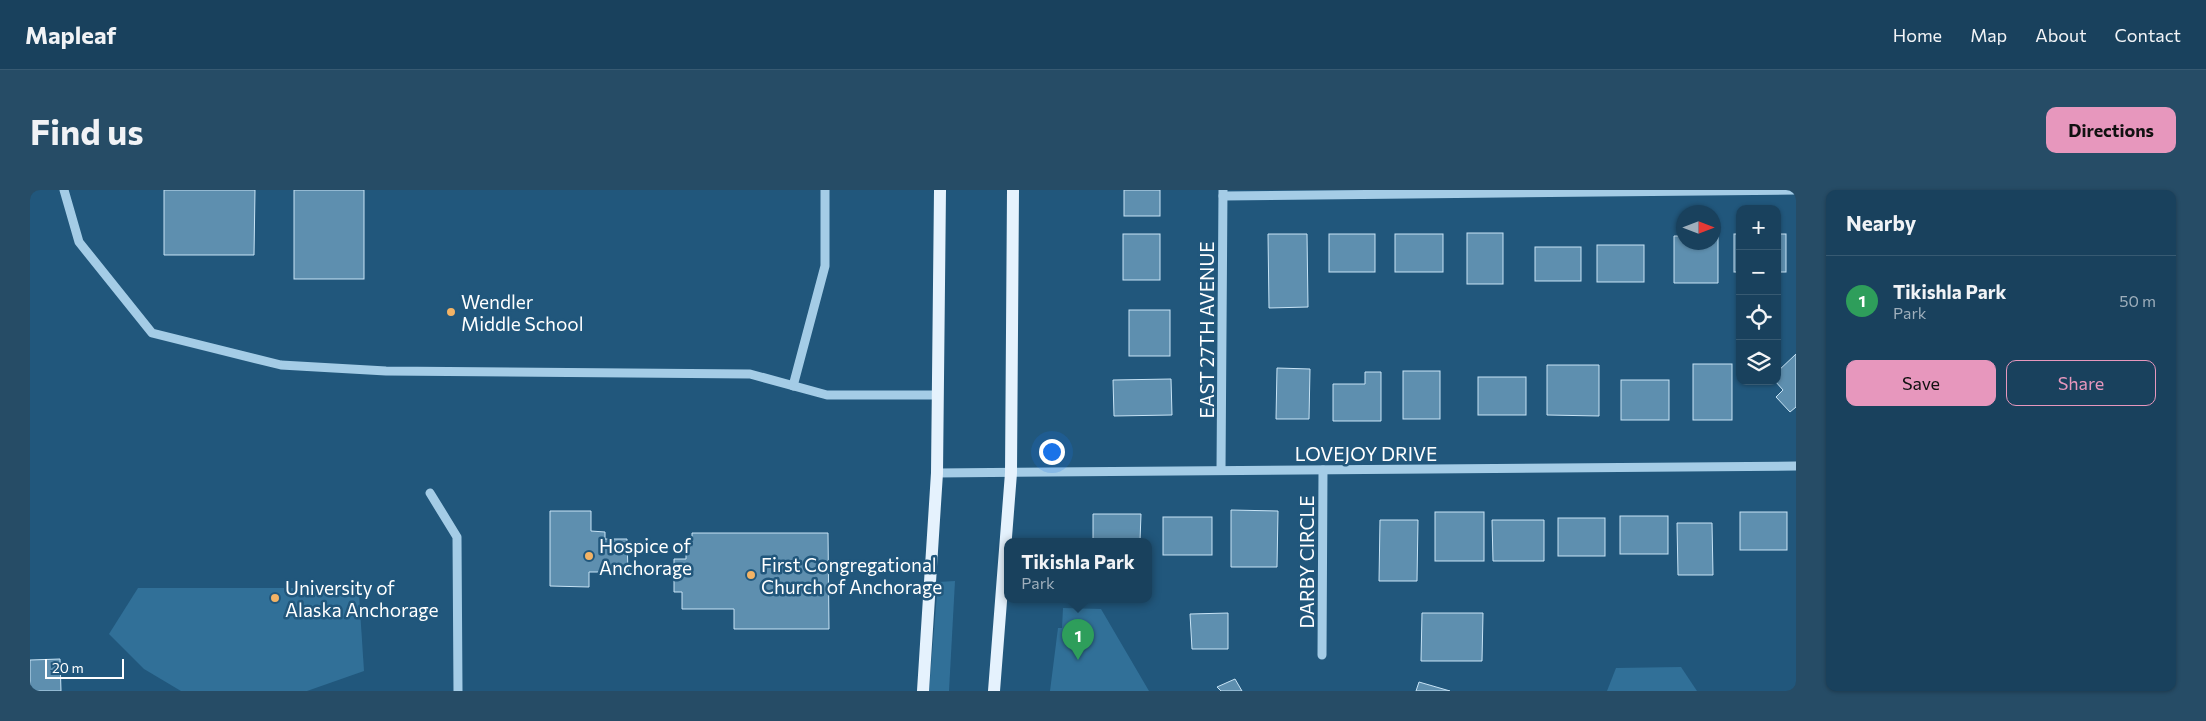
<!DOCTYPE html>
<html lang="en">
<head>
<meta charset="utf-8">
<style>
	:root { --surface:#19415d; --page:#264c66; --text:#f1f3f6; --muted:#9fafbc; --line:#375a72; --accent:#e797bd }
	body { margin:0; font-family:Commissioner,sans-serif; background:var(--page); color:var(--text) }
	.controls { position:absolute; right:15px; top:15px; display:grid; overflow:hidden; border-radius:10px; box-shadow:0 1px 4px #0004 }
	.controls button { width:45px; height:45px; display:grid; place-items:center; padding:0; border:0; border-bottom:1px solid var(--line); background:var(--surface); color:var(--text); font:25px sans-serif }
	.compass { position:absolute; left:1646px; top:15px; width:45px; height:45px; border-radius:50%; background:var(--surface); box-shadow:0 1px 4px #0004; rotate:90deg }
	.scale { position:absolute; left:15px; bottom:12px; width:79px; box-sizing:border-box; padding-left:5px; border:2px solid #fff; border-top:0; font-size:14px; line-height:18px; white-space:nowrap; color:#fff; -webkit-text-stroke:4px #21577c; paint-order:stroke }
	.you { position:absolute; left:1021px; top:261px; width:18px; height:18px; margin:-12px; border:4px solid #fff; border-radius:50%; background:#1a73e8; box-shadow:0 0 0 8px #1a73e833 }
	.badge { display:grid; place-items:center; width:32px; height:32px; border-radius:50%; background:var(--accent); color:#fff; font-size:16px; font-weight:700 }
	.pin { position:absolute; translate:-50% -41px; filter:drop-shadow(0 1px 2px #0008) }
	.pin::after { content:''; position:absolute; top:26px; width:18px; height:15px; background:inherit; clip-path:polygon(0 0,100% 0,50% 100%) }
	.popup { position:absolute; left:974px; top:348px; width:148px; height:65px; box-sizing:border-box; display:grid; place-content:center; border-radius:10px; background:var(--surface); filter:drop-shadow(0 1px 4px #0005); font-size:16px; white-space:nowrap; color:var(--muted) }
	.popup b { font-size:19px; color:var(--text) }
	.popup::after { content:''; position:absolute; left:50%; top:100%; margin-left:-10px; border:10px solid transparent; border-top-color:var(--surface) }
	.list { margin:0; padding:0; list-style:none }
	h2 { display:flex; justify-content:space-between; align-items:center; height:65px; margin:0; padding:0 20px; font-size:21px }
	h2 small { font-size:16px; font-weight:400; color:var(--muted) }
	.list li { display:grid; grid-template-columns:32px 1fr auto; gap:15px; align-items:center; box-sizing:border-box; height:90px; padding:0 20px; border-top:1px solid var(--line) }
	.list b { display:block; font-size:19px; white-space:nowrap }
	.list p { margin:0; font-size:16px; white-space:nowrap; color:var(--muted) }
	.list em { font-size:16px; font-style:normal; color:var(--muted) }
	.actions { display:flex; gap:10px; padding:15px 20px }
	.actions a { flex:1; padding:11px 0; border:1px solid var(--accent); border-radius:10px; text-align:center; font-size:18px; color:var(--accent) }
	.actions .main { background:var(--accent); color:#111 }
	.icon { flex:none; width:28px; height:28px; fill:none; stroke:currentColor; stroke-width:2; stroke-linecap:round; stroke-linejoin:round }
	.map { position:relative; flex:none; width:1766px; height:501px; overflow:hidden; border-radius:10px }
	header { display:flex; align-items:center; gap:30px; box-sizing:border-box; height:70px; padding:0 25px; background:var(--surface); border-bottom:1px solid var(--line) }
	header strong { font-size:24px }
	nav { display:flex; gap:28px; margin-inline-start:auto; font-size:18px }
	.intro { display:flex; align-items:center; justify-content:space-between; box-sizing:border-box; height:120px; padding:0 30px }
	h1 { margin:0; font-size:35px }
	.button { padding:12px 22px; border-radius:10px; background:var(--accent); color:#111; font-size:18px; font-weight:700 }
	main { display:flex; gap:30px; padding:0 30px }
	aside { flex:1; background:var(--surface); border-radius:10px; box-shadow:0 1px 4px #0004 }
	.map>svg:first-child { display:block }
	.green { fill:#317098 }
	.building { fill:#5e8faf; stroke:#c7e3f5 }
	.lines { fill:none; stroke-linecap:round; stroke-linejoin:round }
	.minor { stroke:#a4cce6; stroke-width:9 }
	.major { stroke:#e5f2fd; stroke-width:12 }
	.poi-dot { fill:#f3b365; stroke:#21577c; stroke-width:2 }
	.labels { text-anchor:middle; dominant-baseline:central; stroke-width:5; stroke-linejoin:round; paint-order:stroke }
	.poi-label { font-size:19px; fill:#fff; stroke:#21577c; text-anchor:start }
	.street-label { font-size:19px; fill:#fff; stroke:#21577c }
</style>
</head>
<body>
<header>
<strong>Mapleaf</strong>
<nav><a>Home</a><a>Map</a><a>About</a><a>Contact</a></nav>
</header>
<div class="intro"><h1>Find us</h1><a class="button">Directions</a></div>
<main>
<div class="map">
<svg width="1766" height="501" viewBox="0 0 1766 501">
	<rect width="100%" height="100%" fill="#21577c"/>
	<g class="green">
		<path d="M 925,391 L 919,501 L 899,501 L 908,392 Z"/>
		<path d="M 108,398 L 313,398 L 329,404 L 334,481 L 277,501 L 151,501 L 114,479 L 79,444 Z"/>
		<path d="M 1033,418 L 1071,419 L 1119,501 L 1020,501 L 1028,438 L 1032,438 Z"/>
		<path d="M 1651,477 L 1667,501 L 1577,501 L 1586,478 Z"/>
	</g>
	<g class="building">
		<path d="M 134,0 L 225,0 L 224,65 L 134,65 Z"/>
		<rect x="264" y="0" width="70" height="89"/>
		<rect x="1094" y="0" width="36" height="26"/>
		<rect x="1437" y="43" width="36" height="51"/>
		<rect x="1093" y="44" width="37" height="46"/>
		<path d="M 1238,44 L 1277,44 L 1278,117 L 1239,118 Z"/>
		<rect x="1299" y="44" width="46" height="38"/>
		<rect x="1365" y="44" width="48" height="38"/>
		<rect x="1704" y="44" width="6" height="38"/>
		<rect x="1747" y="44" width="9" height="38"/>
		<path d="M 1644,46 L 1654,46 L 1654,52 L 1684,52 L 1684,46 L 1688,46 L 1688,93 L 1644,93 Z"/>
		<rect x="1567" y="55" width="47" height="37"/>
		<rect x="1505" y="57" width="46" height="34"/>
		<rect x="1099" y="120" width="41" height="46"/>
		<path d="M 1766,164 L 1766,217 L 1760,222 L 1746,207 L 1753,200 L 1745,191 L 1747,191 L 1747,182 Z"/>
		<rect x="1663" y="174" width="39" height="56"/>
		<path d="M 1517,175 L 1569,175 L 1569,226 L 1517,225 Z"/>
		<path d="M 1247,178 L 1280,179 L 1279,229 L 1246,229 Z"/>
		<rect x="1373" y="181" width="37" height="48"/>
		<path d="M 1335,182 L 1351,182 L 1351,231 L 1303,231 L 1303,194 L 1335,194 Z"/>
		<rect x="1448" y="187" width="48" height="38"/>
		<path d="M 1141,189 L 1142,225 L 1084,226 L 1083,190 Z"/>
		<rect x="1591" y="190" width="48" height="40"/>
		<path d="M 1201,320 L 1248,321 L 1247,377 L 1201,377 Z"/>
		<path d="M 520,321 L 561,321 L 561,341 L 575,342 L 575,349 L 597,349 L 598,382 L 559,382 L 559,397 L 520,396 Z"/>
		<rect x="1405" y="322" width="49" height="49"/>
		<rect x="1710" y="322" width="47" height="38"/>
		<path d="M 1063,324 L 1111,324 L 1110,351 L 1063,351 Z"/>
		<rect x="1590" y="326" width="48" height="38"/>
		<rect x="1133" y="327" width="49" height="38"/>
		<rect x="1528" y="328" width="47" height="38"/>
		<path d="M 1350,330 L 1388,330 L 1387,391 L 1349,391 Z"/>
		<path d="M 1462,330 L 1514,330 L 1514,371 L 1463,371 Z"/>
		<path d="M 1647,333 L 1682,333 L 1683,385 L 1648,385 Z"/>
		<path d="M 662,343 L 798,343 L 799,439 L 704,439 L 704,419 L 652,419 L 652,402 L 644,402 L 644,369 L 656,369 L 656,356 L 662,356 Z"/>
		<path d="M 1198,423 L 1198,459 L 1162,459 L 1160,424 Z"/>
		<path d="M 1392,423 L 1453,423 L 1452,471 L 1391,471 Z"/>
		<path d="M 30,469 L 31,501 L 0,501 L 0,470 Z"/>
		<path d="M 1205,489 L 1212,501 L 1191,501 L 1187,497 Z"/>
		<path d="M 1389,492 L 1420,501 L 1386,501 Z"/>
	</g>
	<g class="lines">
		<g class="minor">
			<path d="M 34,0 L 49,52 L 122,143 L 251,175 L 356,181 L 720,184 L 797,205 L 908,205"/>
			<path d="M 1193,6 L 1766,0"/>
			<path d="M 763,196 L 795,76 L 795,0"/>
			<path d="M 1191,280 L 1193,0"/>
			<path d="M 907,283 L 1766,276"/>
			<path d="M 400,303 L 427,347 L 428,501"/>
			<path d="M 1292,465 L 1293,280"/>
		</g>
		<g class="major">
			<path d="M 893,501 L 907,283 L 910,0"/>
			<path d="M 964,501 L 981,283 L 983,0"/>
		</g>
	</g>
	<g class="poi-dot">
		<circle cx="421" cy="122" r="5"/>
		<circle cx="559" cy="366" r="5"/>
		<circle cx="721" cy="385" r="5"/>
		<circle cx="245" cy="408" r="5"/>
	</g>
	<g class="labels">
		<g class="poi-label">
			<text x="431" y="111">Wendler<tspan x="431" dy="22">Middle School</tspan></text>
			<text x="569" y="355">Hospice of<tspan x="569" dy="22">Anchorage</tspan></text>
			<text x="731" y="374">First Congregational<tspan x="731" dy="22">Church of Anchorage</tspan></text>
			<text x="255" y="397">University of<tspan x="255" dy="22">Alaska Anchorage</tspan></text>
		</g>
		<g class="street-label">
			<text transform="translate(1176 140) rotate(-90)">EAST 27TH AVENUE</text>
			<text x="1336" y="263">LOVEJOY DRIVE</text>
			<text transform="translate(1276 372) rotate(-90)">DARBY CIRCLE</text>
		</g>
	</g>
</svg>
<div class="controls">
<button>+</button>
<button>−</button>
<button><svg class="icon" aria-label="locate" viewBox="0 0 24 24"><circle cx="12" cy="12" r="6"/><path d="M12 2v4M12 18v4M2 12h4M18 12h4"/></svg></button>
<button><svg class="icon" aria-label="layers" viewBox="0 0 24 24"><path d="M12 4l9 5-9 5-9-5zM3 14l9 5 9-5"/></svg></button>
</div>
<svg class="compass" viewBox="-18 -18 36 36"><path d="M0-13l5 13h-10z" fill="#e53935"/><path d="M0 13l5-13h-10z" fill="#9fafbc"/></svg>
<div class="scale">20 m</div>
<div class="you"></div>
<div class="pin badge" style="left:1048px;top:470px;background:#2e9e5b">1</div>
<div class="popup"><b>Tikishla Park</b>Park</div>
</div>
<aside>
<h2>Nearby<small></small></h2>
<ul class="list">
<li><span class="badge" style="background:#2e9e5b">1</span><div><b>Tikishla Park</b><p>Park</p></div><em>50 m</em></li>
</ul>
<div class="actions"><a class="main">Save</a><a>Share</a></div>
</aside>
</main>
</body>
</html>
